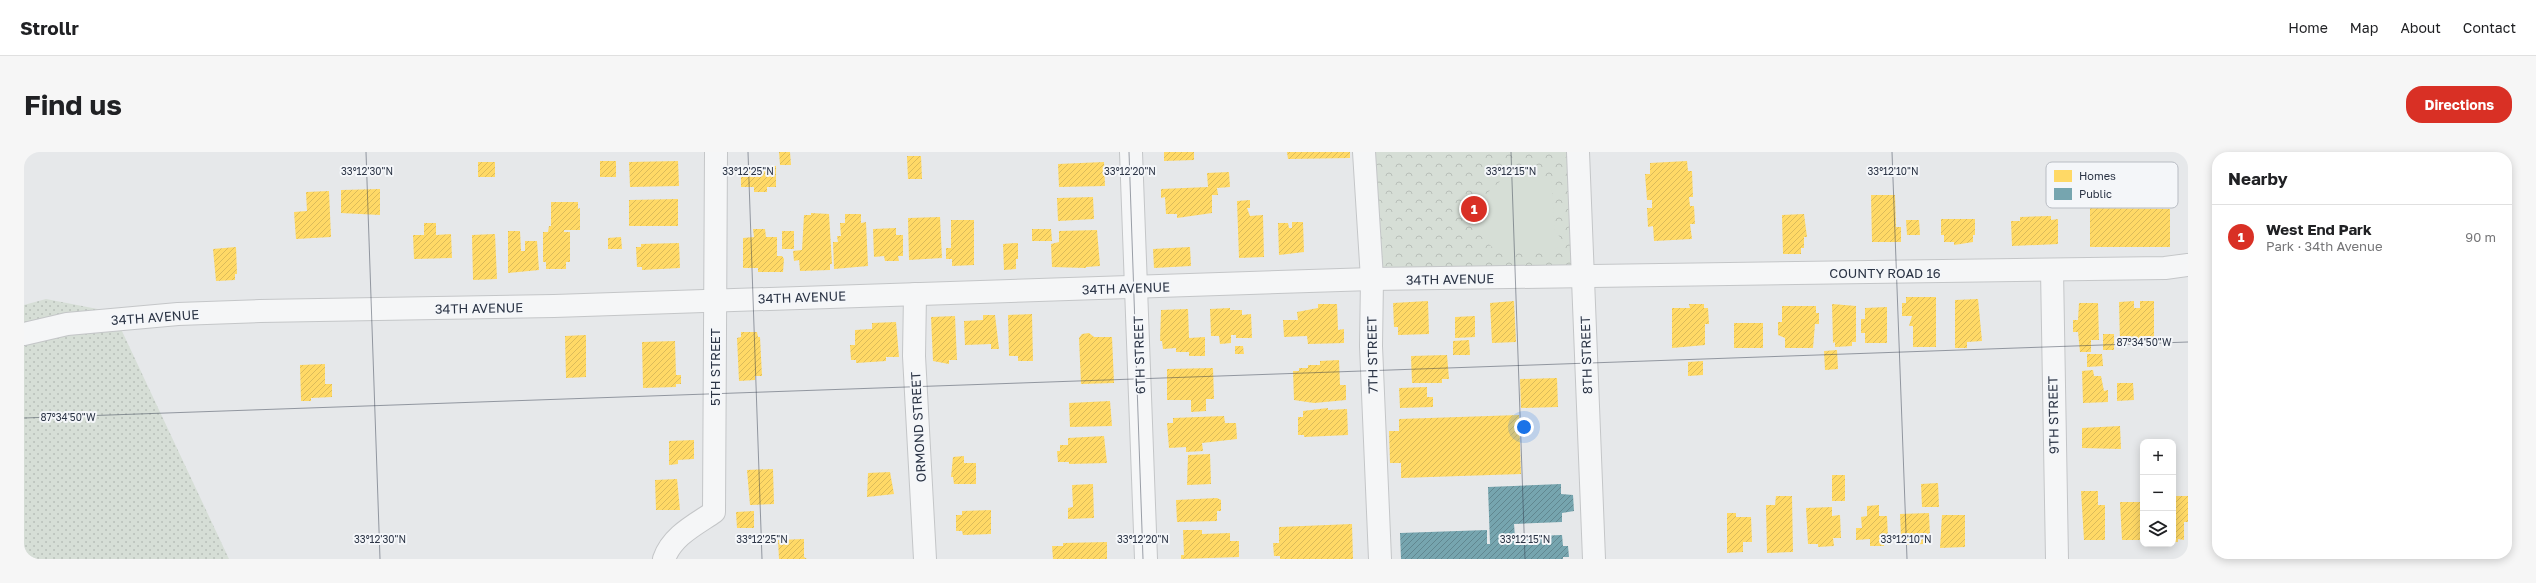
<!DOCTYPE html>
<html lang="en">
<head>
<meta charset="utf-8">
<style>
	:root { --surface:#fff; --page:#f6f6f6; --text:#202124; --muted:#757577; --line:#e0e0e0; --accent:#d93025 }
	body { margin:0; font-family:"Golos Text",sans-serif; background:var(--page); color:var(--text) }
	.controls { position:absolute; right:12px; bottom:12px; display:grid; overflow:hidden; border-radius:8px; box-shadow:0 2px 10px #0003 }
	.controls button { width:36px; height:36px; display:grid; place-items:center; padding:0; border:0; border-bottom:1px solid var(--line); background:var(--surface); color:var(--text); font:20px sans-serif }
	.you { position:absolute; left:1500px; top:275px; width:14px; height:14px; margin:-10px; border:3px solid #fff; border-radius:50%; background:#1a73e8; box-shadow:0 0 0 6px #1a73e833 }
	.badge { display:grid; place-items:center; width:26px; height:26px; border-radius:50%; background:var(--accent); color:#fff; font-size:13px; font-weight:700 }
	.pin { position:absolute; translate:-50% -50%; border:2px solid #fff; box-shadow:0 1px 4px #0006 }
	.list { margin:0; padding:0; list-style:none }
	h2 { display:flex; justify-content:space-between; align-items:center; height:52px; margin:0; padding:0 16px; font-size:17px }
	h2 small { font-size:13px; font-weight:400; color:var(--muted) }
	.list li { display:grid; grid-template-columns:26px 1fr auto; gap:12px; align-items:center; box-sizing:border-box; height:64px; padding:0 16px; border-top:1px solid var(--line) }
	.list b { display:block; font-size:15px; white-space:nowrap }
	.list p { margin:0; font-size:13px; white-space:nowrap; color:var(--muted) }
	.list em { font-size:13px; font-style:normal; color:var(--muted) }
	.icon { flex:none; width:22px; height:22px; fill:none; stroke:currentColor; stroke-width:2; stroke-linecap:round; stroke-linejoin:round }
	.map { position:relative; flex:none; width:2164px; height:407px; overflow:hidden; border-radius:16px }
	header { display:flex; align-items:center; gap:24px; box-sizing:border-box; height:56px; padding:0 20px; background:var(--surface); border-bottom:1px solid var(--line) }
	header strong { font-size:19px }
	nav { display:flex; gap:22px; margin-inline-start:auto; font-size:14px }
	.intro { display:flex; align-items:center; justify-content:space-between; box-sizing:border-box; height:96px; padding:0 24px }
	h1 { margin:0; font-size:28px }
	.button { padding:10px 18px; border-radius:16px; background:var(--accent); color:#fff; font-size:14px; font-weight:700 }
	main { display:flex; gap:24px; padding:0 24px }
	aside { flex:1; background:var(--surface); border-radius:16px; box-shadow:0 2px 10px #0003 }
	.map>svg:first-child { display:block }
	.grass { fill:url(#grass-dots) }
	.forest { fill:url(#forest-crowns) }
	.garden { fill:#d6ded6 }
	.homes { fill:url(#homes-hatch) }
	.public { fill:url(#public-hatch) }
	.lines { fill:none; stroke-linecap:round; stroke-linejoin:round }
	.minor-casing { stroke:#c4c6c8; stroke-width:24 }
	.minor { stroke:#f5f6f7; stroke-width:22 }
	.ticks { fill:none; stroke:#2b3445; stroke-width:1; stroke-opacity:0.45 }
	.labels { text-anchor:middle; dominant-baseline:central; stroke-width:4; stroke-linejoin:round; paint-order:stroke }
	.street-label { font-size:13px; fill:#2b3445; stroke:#f4f6f9 }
	.key { fill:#f4f6f9; stroke:#b8bcc3; stroke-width:1 }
	.key-label { font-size:11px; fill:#2b3445 }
	.ticks-label { font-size:10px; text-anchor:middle; fill:#2b3445; stroke:#f4f6f9; stroke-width:4; stroke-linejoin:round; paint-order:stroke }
</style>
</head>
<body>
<header>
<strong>Strollr</strong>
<nav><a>Home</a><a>Map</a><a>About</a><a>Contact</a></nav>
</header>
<div class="intro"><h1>Find us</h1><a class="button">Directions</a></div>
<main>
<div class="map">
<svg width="2164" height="407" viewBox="0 0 2164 407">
	<defs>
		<pattern id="grass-dots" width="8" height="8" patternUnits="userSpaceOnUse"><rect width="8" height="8" fill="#d6ded6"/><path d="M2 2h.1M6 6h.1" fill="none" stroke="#b8bfb9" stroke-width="1.8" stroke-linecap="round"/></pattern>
		<pattern id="forest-crowns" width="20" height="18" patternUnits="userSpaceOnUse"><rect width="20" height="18" fill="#d6ded6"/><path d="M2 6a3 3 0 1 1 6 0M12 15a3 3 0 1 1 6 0" fill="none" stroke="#b8bfb9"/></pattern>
		<pattern id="homes-hatch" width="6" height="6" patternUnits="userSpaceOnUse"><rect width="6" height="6" fill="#ffd966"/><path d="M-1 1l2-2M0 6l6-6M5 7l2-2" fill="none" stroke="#dbbb5a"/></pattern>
		<pattern id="public-hatch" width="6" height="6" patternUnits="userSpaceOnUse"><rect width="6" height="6" fill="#76a5af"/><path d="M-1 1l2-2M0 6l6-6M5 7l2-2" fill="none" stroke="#618790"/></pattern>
	</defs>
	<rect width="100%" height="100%" fill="#e6e8ea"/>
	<path class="grass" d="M 22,147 L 89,160 L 205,407 L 0,407 L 0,153 Z"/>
	<path class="forest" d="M 1349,0 L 1545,0 L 1551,115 L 1355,118 Z"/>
	<path class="garden" d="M 1505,20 L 1527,27 L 1531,79 L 1539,89 L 1526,103 L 1515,96 L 1469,96 L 1457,84 L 1454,67 L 1462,42 L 1482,24 Z"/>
	<g class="homes">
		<path d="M 755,0 L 766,0 L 767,13 L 756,13 Z"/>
		<path d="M 1140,0 L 1170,0 L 1170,8 L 1140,9 Z"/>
		<path d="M 1263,0 L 1326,0 L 1326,6 L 1264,7 Z"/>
		<path d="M 883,4 L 897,4 L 898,27 L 884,27 Z"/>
		<rect x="576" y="9" width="16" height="16"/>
		<path d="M 654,9 L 655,34 L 606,35 L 605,10 Z"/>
		<path d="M 1663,9 L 1664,19 L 1668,19 L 1669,45 L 1665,45 L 1666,54 L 1670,54 L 1671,72 L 1666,72 L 1668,87 L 1630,89 L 1629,74 L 1624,75 L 1623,56 L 1628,56 L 1628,48 L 1623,48 L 1621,22 L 1626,22 L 1626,11 Z"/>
		<rect x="454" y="10" width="17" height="15"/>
		<path d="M 1080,10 L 1081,34 L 1035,35 L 1034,12 Z"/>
		<path d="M 752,14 L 752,35 L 743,35 L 743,40 L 730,40 L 730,35 L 717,35 L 717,15 Z"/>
		<path d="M 1205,20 L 1206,35 L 1193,36 L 1194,43 L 1188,43 L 1188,61 L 1153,66 L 1153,62 L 1142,62 L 1141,45 L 1137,46 L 1137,37 L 1184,35 L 1183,21 Z"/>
		<path d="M 356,37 L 356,63 L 317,61 L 317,38 Z"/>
		<path d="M 305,39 L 307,85 L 272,87 L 270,60 L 283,59 L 282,40 Z"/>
		<path d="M 1847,43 L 1871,43 L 1872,75 L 1877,75 L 1877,90 L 1848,90 Z"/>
		<path d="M 1069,45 L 1070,67 L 1034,69 L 1033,46 Z"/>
		<path d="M 654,47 L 654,74 L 605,74 L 605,48 Z"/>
		<path d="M 1226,48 L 1226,56 L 1223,56 L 1226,64 L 1239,63 L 1240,105 L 1215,106 L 1213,49 Z"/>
		<path d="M 527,50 L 554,50 L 554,57 L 556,56 L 556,78 L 540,78 L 540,80 L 546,80 L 546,110 L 542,110 L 542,117 L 522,117 L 522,110 L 519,110 L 519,80 L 524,80 L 525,74 L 527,74 Z"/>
		<path d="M 2066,56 L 2146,57 L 2146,95 L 2066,95 Z"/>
		<path d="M 787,61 L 805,62 L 808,112 L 806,112 L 806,118 L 776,119 L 775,108 L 770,109 L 769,99 L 778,98 L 780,63 L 787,63 Z"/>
		<path d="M 821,62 L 837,62 L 837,71 L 842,70 L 844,114 L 810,117 L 809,90 L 814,90 L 813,84 L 817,84 L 816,71 L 821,71 Z"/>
		<path d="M 1780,62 L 1783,85 L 1780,85 L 1780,96 L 1777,96 L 1777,102 L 1759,102 L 1758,63 Z"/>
		<path d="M 2027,64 L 2027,68 L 2034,67 L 2034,92 L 1988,94 L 1987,69 L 1996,69 L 1996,65 Z"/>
		<path d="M 916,65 L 918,106 L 885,108 L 884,66 Z"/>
		<path d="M 1917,67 L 1951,67 L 1951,83 L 1949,83 L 1949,90 L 1930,93 L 1930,90 L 1920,90 L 1920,83 L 1917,83 Z"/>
		<path d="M 927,68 L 950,68 L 950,113 L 928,114 L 928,107 L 922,107 L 922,96 L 927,96 Z"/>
		<path d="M 1882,68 L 1895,68 L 1896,83 L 1883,83 Z"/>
		<path d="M 1268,70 L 1279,70 L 1280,100 L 1255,103 L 1254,71 L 1264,71 L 1265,76 L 1268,76 Z"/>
		<path d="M 400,71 L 412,71 L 412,83 L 427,82 L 428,106 L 390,107 L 389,83 L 400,83 Z"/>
		<path d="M 872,76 L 872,83 L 879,83 L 879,104 L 874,104 L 875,109 L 861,109 L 860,104 L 850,105 L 849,77 Z"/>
		<path d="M 729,77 L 741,77 L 742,85 L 753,85 L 753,104 L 758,104 L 760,107 L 759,120 L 734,120 L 734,116 L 719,116 L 719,86 L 730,85 Z"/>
		<path d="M 1008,77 L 1027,77 L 1028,89 L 1008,89 Z"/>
		<path d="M 1073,78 L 1076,114 L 1062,115 L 1062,116 L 1028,115 L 1027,92 L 1035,90 L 1035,79 Z"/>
		<path d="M 484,79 L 496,79 L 497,99 L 501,99 L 501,89 L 513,89 L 515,118 L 484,121 Z"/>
		<rect x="758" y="79" width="12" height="18"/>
		<path d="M 471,82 L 473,127 L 449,128 L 448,83 Z"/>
		<path d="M 597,85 L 598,97 L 584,97 L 584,86 Z"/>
		<path d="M 655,91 L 656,116 L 618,118 L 618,115 L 613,115 L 612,95 L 617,95 L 617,92 Z"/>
		<path d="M 991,91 L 994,91 L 994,107 L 992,107 L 992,117 L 980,118 L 979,92 Z"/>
		<path d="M 212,95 L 213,122 L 211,122 L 211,128 L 192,129 L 189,97 Z"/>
		<path d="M 1166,95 L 1167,114 L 1130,116 L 1129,97 Z"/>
		<path d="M 1882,145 L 1912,145 L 1912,195 L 1889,195 L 1889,174 L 1885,174 L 1888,164 L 1878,164 L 1878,151 L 1882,151 Z"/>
		<path d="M 1954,147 L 1958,189 L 1943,190 L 1943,196 L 1931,196 L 1931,148 Z"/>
		<path d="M 1404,149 L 1405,182 L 1374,183 L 1374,175 L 1370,175 L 1369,151 Z"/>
		<path d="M 1490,149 L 1492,190 L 1468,191 L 1466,151 Z"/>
		<path d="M 2110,149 L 2110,156 L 2116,156 L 2116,149 L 2130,149 L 2130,192 L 2096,192 L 2095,150 Z"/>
		<path d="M 2055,151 L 2074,151 L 2075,188 L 2067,188 L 2067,200 L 2056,200 L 2054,180 L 2049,180 L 2049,168 L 2054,168 Z"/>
		<path d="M 1294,152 L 1313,152 L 1314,178 L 1320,177 L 1320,191 L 1284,192 L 1283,184 L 1260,185 L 1259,168 L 1274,168 L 1273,160 L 1294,156 Z"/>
		<path d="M 1665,152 L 1680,152 L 1680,156 L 1684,156 L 1685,172 L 1681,172 L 1681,193 L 1648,196 L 1648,156 L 1666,156 Z"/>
		<path d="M 1808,152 L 1832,154 L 1832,190 L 1828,190 L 1828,194 L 1811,195 L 1811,190 L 1809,191 Z"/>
		<path d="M 1758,154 L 1792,154 L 1792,161 L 1795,161 L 1795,172 L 1791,172 L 1789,196 L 1761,196 L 1761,186 L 1754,183 L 1754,170 L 1758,170 Z"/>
		<path d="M 1863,155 L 1863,191 L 1841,191 L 1841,181 L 1837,181 L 1837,167 L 1841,167 L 1841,156 Z"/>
		<path d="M 1206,156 L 1206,158 L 1218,158 L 1218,163 L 1227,162 L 1228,186 L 1212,186 L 1212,183 L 1207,183 L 1207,191 L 1196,192 L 1195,184 L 1187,184 L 1186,157 Z"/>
		<path d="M 1164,157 L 1165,186 L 1181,185 L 1181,204 L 1165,204 L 1165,200 L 1152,200 L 1152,196 L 1139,197 L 1138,189 L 1136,189 L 1137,158 Z"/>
		<path d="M 1008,162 L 1009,209 L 994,209 L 994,204 L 985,204 L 984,163 Z"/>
		<path d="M 959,163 L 971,163 L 975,197 L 967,197 L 967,192 L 941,193 L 940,169 L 959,168 Z"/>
		<path d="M 931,164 L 933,208 L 925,208 L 925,212 L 909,209 L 907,165 Z"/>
		<path d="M 1451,164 L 1451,185 L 1431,186 L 1431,165 Z"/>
		<path d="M 872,170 L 875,205 L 862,205 L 862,209 L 832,211 L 832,208 L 827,208 L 826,193 L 831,193 L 831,178 L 848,177 L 848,171 Z"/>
		<rect x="1710" y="171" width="29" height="25"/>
		<path d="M 717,180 L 733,180 L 734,185 L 736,185 L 738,224 L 731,224 L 731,228 L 715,229 L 713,186 L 717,185 Z"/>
		<path d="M 1065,181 L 1070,185 L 1088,185 L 1090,231 L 1057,232 L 1055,186 L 1058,182 Z"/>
		<rect x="2079" y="182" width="11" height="16"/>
		<path d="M 562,183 L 562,225 L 542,226 L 541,184 Z"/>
		<path d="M 1445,188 L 1446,203 L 1429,203 L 1429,189 Z"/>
		<path d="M 651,189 L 652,223 L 657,223 L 657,232 L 652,232 L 652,235 L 619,236 L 618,190 Z"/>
		<path d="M 1211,194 L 1219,194 L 1220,202 L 1211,202 Z"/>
		<path d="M 1813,198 L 1814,217 L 1801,218 L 1800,199 Z"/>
		<path d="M 2063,202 L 2078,202 L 2079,214 L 2063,215 Z"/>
		<path d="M 1423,203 L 1425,227 L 1418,227 L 1418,231 L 1388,231 L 1387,204 Z"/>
		<path d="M 1315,208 L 1316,233 L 1322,233 L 1322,248 L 1290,251 L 1270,248 L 1269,219 L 1275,219 L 1275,216 L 1284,216 L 1284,213 L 1296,213 L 1296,209 Z"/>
		<path d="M 1679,209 L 1679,223 L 1664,224 L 1664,210 Z"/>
		<path d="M 301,212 L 301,232 L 308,232 L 308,245 L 287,246 L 287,249 L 277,249 L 276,213 Z"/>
		<path d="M 1189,216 L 1190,247 L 1182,247 L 1182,259 L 1167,260 L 1167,248 L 1143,248 L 1143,217 Z"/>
		<path d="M 2069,218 L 2070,224 L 2077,224 L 2080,239 L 2084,238 L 2084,250 L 2059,251 L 2058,219 Z"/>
		<path d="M 1533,226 L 1534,255 L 1497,256 L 1496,227 Z"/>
		<path d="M 2093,231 L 2109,231 L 2110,248 L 2093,249 Z"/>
		<path d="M 1403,235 L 1403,245 L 1409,245 L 1409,255 L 1376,256 L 1375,236 Z"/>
		<path d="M 1086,249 L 1088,274 L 1046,275 L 1045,251 Z"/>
		<path d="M 1304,256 L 1304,258 L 1323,257 L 1324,283 L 1280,285 L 1280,283 L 1274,283 L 1274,265 L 1279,265 L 1279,259 Z"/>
		<path d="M 1495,263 L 1497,322 L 1377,326 L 1377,311 L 1366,311 L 1365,279 L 1375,279 L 1375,267 Z"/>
		<path d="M 1200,264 L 1201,271 L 1212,271 L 1213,287 L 1178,291 L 1179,299 L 1162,300 L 1162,295 L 1145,296 L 1143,271 L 1149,271 L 1149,266 Z"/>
		<path d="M 2096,274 L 2097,297 L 2058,296 L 2058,276 Z"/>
		<path d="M 1080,284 L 1083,311 L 1045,312 L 1045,310 L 1034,310 L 1033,299 L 1036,299 L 1036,293 L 1044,293 L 1044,286 Z"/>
		<path d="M 670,288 L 670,307 L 654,308 L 654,312 L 645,313 L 645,289 Z"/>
		<path d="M 1186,302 L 1187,332 L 1163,333 L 1164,303 Z"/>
		<path d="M 940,304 L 940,311 L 952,311 L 952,332 L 930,332 L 929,325 L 927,325 L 929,305 Z"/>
		<path d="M 749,317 L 750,352 L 726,353 L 723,318 Z"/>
		<path d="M 866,320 L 870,342 L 843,345 L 844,321 Z"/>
		<rect x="1808" y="323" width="13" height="26"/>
		<path d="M 653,327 L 656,358 L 632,358 L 631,328 Z"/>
		<path d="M 1914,331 L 1915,355 L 1898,355 L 1897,332 Z"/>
		<path d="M 1069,332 L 1070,366 L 1044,367 L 1044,356 L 1049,355 L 1048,333 Z"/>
		<path d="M 2057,339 L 2074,339 L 2074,353 L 2081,353 L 2081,388 L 2060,388 Z"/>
		<path d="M 1752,344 L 1768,344 L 1769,400 L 1743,401 L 1742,353 L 1751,353 Z"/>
		<path d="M 2149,344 L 2164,344 L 2164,370 L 2160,370 L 2160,388 L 2154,387 L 2154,390 L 2149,390 Z"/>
		<path d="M 1193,346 L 1197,348 L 1197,359 L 1193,359 L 1193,369 L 1153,370 L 1152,348 Z"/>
		<path d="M 2096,350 L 2119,350 L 2118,388 L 2098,388 Z"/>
		<path d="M 1855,353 L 1855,364 L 1863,364 L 1864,387 L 1860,387 L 1860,394 L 1846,394 L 1846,387 L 1832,388 L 1832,376 L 1838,376 L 1837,365 L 1843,364 L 1843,354 Z"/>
		<path d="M 1808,355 L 1808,364 L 1816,363 L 1817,386 L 1809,386 L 1810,394 L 1794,395 L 1794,392 L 1784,392 L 1782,356 Z"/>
		<path d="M 967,358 L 967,382 L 939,383 L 938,379 L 932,379 L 932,363 L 938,363 L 938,359 Z"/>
		<path d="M 730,359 L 730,376 L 713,376 L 712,360 Z"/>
		<path d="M 1703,361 L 1712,361 L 1712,365 L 1727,365 L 1728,390 L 1719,390 L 1719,400 L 1703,401 Z"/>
		<path d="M 1905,361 L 1906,385 L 1899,386 L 1899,392 L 1883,393 L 1883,386 L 1877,386 L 1876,362 Z"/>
		<path d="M 1918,363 L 1941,363 L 1941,395 L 1916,396 Z"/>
		<path d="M 1328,372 L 1329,407 L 1256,407 L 1256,404 L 1250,404 L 1249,391 L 1255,391 L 1255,375 Z"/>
		<path d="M 1159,378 L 1178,378 L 1178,382 L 1206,381 L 1206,389 L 1215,389 L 1215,405 L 1157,407 L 1157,403 L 1160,403 Z"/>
		<path d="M 780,387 L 780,405 L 783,407 L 755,407 L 754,388 Z"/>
		<path d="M 1083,390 L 1083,407 L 1029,407 L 1028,394 L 1039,394 L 1039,391 Z"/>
	</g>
	<path class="public" d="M 1537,332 L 1537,342 L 1549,343 L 1550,359 L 1538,361 L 1538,370 L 1490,372 L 1491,385 L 1538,383 L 1539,394 L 1544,394 L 1545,405 L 1539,405 L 1539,407 L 1377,407 L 1376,381 L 1463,378 L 1463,392 L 1466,392 L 1464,335 Z"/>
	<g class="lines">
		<g class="minor-casing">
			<g id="minor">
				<path d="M 1107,0 L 1122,407"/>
				<path d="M 1340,0 L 1348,127 L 1347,194 L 1356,407"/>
				<path d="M 1554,0 L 1570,407"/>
				<path d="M 2028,118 L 2033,407"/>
				<path d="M 891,142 L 890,204 L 901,407"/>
				<path d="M 0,182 L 43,172 L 154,162 L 236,159 L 530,154 L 1348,127 L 2141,116 L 2164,113"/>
				<path d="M 640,407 C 648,384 671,373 690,360 L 692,0"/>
			</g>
		</g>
		<use href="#minor" class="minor"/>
	</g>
	<path class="ticks" d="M 342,0 L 356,407M 724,0 L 738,407M 1105,0 L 1119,407M 1487,0 L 1501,407M 1868,0 L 1883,407M 0,266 L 2164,190"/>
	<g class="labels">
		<g class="street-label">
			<text x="1861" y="121">COUNTY ROAD 16</text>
			<text transform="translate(1426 127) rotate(-1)">34TH AVENUE</text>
			<text transform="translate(1102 136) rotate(-2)">34TH AVENUE</text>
			<text transform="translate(778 145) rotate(-2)">34TH AVENUE</text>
			<text transform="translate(455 156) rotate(-1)">34TH AVENUE</text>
			<text transform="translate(131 165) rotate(-4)">34TH AVENUE</text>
			<text transform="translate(1115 203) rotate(-92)">6TH STREET</text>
			<text transform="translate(1348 203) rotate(-91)">7TH STREET</text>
			<text transform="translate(1562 203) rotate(-92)">8TH STREET</text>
			<text transform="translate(691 215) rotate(-90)">5TH STREET</text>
			<text transform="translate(2029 263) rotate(-91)">9TH STREET</text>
			<text transform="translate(894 275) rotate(-93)">ORMOND STREET</text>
		</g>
	</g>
	<rect x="2022" y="10" width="132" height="46" rx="6" class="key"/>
	<rect x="2030" y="18" width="18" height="12" fill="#ffd966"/>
	<rect x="2030" y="36" width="18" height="12" fill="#76a5af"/>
	<g class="key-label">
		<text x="2055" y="28">Homes</text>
		<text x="2055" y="46">Public</text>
	</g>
	<g class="ticks-label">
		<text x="343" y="23">33°12'30"N</text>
		<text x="724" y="23">33°12'25"N</text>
		<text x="1106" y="23">33°12'20"N</text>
		<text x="1487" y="23">33°12'15"N</text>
		<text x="1869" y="23">33°12'10"N</text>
		<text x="2120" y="194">87°34'50"W</text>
		<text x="44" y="269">87°34'50"W</text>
		<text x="356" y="391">33°12'30"N</text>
		<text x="738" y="391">33°12'25"N</text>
		<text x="1119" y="391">33°12'20"N</text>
		<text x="1501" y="391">33°12'15"N</text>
		<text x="1882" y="391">33°12'10"N</text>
	</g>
</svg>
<div class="controls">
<button>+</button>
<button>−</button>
<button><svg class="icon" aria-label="layers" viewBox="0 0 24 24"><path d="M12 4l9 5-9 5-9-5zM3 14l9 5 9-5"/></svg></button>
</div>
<div class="you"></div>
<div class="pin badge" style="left:1450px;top:57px">1</div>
</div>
<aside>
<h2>Nearby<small></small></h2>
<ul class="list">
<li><span class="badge">1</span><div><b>West End Park</b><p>Park · 34th Avenue</p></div><em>90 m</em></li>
</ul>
</aside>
</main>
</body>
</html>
